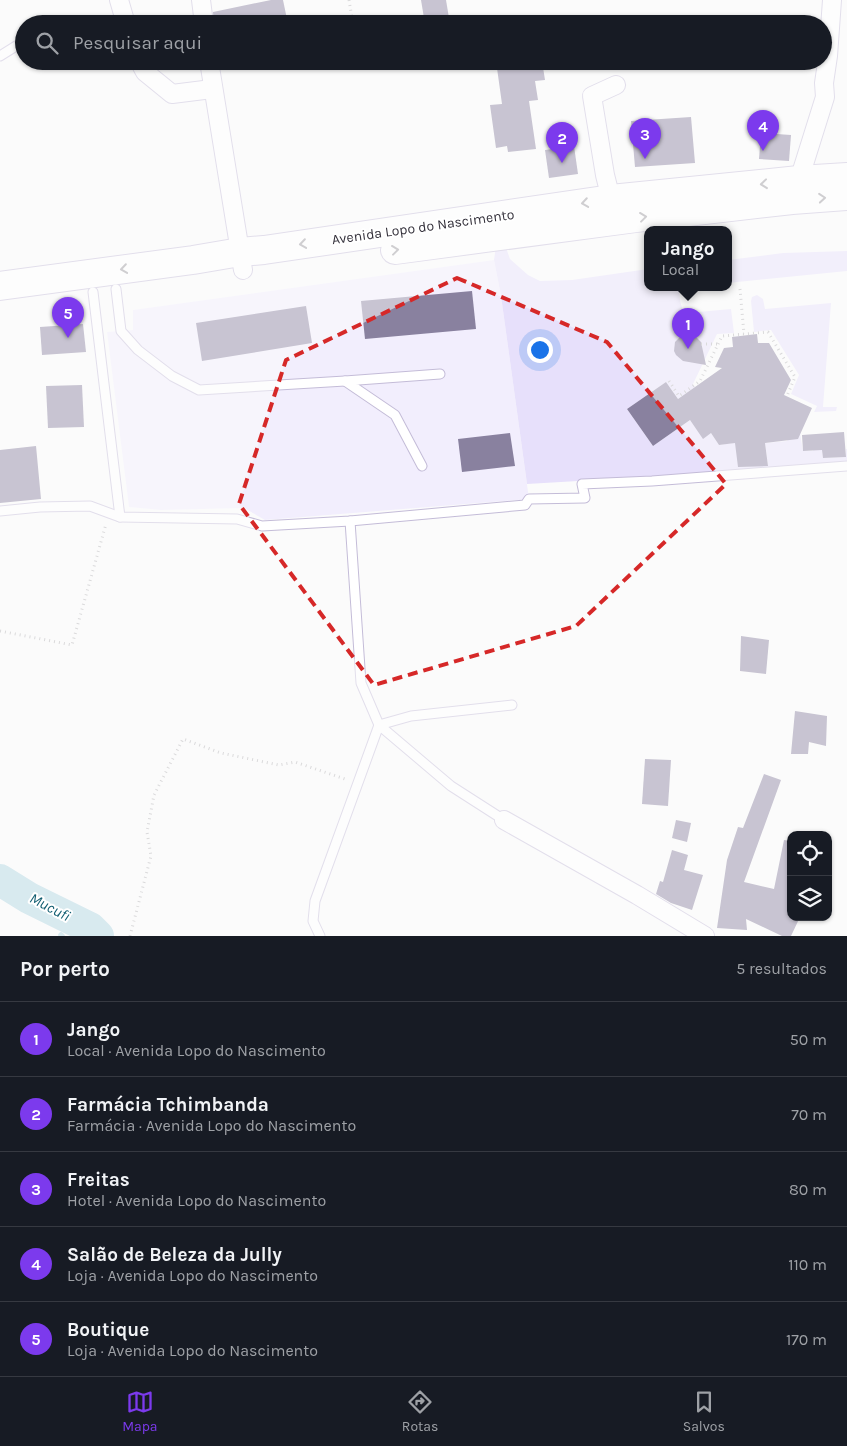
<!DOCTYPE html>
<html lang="pt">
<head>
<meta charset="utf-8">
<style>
	:root { --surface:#171b24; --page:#242831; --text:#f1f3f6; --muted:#9ea1a6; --line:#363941; --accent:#7c3aed }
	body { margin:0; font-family:Karla,sans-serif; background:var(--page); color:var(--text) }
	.controls { position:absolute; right:15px; bottom:15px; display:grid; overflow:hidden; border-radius:10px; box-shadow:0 1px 4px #0004 }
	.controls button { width:45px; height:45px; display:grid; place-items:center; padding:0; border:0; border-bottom:1px solid var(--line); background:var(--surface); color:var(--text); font:25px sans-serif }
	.you { position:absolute; left:539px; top:349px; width:18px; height:18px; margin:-12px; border:4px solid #fff; border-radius:50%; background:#1a73e8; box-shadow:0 0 0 8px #1a73e833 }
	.badge { display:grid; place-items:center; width:32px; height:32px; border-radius:50%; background:var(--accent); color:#fff; font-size:16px; font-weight:700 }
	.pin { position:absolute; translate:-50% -41px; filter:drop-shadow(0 1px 2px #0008) }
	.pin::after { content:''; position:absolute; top:26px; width:18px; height:15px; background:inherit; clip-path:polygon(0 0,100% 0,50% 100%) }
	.popup { position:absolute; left:644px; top:226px; width:88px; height:65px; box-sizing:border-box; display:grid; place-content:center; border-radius:10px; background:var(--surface); filter:drop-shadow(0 1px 4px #0005); font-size:16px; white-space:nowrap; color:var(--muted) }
	.popup b { font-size:19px; color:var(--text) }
	.popup::after { content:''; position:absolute; left:50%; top:100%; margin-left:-10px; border:10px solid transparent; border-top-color:var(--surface) }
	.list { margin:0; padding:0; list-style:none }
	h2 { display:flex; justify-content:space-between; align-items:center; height:65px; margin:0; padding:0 20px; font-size:21px }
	h2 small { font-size:16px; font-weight:400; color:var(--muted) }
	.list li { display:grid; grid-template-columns:32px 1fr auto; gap:15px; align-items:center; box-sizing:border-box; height:75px; padding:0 20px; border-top:1px solid var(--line) }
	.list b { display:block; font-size:19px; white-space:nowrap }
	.list p { margin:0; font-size:16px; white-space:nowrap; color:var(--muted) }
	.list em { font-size:16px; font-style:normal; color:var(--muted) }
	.icon { flex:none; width:28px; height:28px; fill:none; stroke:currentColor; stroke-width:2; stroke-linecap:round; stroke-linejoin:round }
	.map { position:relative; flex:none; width:847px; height:936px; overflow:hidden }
	.search { position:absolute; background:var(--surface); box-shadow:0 1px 4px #0004; left:15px; right:15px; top:15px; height:55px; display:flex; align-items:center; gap:12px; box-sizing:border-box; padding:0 18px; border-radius:28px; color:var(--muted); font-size:19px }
	.sheet { height:440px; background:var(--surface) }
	nav { display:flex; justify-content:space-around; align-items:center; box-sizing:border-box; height:70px; border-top:1px solid var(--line); background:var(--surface); font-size:14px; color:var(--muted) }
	nav a { display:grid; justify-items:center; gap:2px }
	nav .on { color:var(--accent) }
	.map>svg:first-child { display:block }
	.built { fill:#f2eefd }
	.green { fill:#e7e0fb }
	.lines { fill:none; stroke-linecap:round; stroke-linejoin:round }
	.stream { stroke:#add4e1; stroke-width:5.5 }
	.river { stroke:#add4e1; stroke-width:32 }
	.building { fill:#89819f }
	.service-casing { stroke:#c4bcd8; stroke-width:11 }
	.minor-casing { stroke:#c4bcd8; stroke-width:20 }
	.primary-casing { stroke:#c4bcd8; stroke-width:30 }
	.path { stroke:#b2b1b4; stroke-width:3; stroke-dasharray:1 4; stroke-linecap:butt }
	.service { stroke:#fff; stroke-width:9 }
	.minor { stroke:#fff; stroke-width:18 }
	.primary { stroke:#fff; stroke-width:28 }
	.oneway { stroke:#9a989d }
	.marked { fill:none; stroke:#d62828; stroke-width:4; stroke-dasharray:10 6; stroke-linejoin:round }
	.labels { text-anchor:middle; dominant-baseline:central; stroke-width:4; stroke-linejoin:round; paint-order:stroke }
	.street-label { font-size:14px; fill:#34313b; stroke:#fff }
	.water-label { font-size:15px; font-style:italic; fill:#125e71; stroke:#fff }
</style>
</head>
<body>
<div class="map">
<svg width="847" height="936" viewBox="0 0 847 936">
	<rect width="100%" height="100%" fill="#fbfbfb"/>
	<path class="built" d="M 494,260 L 501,296 L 529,499 L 265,520 L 244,508 L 161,510 L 129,507 L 107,332 L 133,330 L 133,310 Z"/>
	<g class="green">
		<path d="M 505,245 L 510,259 L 528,275 L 540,281 L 572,280 L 648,269 L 648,288 L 679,288 C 680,297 679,308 687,313 L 731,309 L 734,333 L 717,334 L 693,384 L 695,387 L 678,399 L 666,382 L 627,409 L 653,446 L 690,420 L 703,438 L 711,433 L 719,445 L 746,441 L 738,467 L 768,465 L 765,443 L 787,441 L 792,429 L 800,433 L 803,451 L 813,451 L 813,438 L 821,437 L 823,458 L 846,457 L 846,449 L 847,449 L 847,462 L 680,475 L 527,484 L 501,296 L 494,260 L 496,246 Z"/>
		<path d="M 847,251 L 847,271 L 728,283 L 728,260 L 783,253 Z"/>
		<path d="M 757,295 L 763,299 L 765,309 L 831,303 L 823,407 L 837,407 L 836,411 L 814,412 L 817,406 L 791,394 L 799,375 L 771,330 L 754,332 L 751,301 L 752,297 Z"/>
	</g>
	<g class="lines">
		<path class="stream" d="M 61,935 L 62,936"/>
		<path class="river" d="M 0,880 L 29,898 L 90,928 L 98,936"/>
	</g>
	<g class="building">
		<path d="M 271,0 L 283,0 L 288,24 L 214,24 L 213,12 Z"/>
		<path d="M 421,0 L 446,0 L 450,24 L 425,24 Z"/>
		<path d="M 496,61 L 542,61 L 545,80 L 535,81 L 538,100 L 529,101 L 536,149 L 508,152 L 507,146 L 496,148 L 490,105 L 502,104 Z"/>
		<path d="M 691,117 L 695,163 L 635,167 L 631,121 Z"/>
		<path d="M 761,133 L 791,135 L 789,161 L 759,159 Z"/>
		<path d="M 574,146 L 578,174 L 549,178 L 545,150 Z"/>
		<path d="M 472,291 L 476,329 L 365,339 L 361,301 Z"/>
		<path d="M 306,306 L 312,343 L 202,361 L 196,323 Z"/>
		<path d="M 83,324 L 86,352 L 42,355 L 40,327 Z"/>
		<path d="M 685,334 L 694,335 L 701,342 L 706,365 L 683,361 L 676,355 L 674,351 L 675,342 L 681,336 Z"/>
		<path d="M 757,334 L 758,343 L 769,343 L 791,380 L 784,395 L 812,408 L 798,439 L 765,443 L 768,466 L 738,467 L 735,443 L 719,445 L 711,433 L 703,439 L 690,420 L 653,446 L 627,409 L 666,382 L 678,399 L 722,368 L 715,367 L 724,348 L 733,347 L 732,337 Z"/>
		<path d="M 82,385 L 84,427 L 48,428 L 46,386 Z"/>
		<path d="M 844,432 L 846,457 L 823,458 L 822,450 L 803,451 L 802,435 Z"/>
		<path d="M 510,433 L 515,466 L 462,472 L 458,439 Z"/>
		<path d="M 36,446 L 41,499 L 0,503 L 0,450 Z"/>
		<path d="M 741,636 L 769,640 L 766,674 L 740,671 Z"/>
		<path d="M 795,711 L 827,716 L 826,746 L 809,742 L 808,754 L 791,754 Z"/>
		<path d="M 645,759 L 671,760 L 668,806 L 642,804 Z"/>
		<path d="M 764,774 L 781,780 L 744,882 L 774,889 L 784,840 L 791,841 L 791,917 L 800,917 L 791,936 L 782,936 L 746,919 L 747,930 L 717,928 L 727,860 L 738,827 L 743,828 Z"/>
		<path d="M 676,820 L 691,823 L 687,842 L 672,838 Z"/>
		<path d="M 672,850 L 688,855 L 684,870 L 703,875 L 692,910 L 671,903 L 656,894 L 660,881 L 663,882 Z"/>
	</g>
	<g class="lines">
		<g class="service-casing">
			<g id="service">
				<path d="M 0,56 L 16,46 L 24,45"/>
				<path d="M 209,64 L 230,61"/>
				<path d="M 116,289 L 121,331 L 138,350 L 172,376 L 199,390 L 345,381"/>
				<path d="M 93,292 L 120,517"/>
				<path d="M 422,466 L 395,415 L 345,381 L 440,374"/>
				<path d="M 0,511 L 40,507 L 90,506 L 120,517 L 237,519 L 262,526 L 350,521 L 525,505 L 529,499 L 585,498 L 582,484 L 652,481 L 847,466"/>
				<path d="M 350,521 L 361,683 L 379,725 L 451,786 L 504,820"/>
				<path d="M 320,936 L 313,921 L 315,901 L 379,725 L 411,716 L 512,705"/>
			</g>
		</g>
		<g class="minor-casing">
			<g id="minor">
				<path d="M 119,0 L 126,24"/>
				<path d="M 201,0 L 204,24"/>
				<path d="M 139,61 L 145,72 L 172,94 L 212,89"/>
				<path d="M 209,61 L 243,270"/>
				<path d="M 799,180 L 825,97 L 824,83 L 828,56 L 832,0"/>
				<path d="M 611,199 L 605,175 L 592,96 L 616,85"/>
				<path d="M 504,820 L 637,895 L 705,936"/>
			</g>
		</g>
		<g class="primary-casing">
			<g id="primary">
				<path d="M 395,250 L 636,218 L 792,200 L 847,196"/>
				<path d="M 0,286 L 193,260 L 240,252 L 264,250 L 611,199 L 799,180 L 847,177"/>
			</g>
		</g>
		<g class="path">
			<path d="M 349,0 L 353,24"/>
			<path d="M 740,289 L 744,334"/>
			<path d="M 701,344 L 718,344"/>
			<path d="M 669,381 L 679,396 L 700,381 L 722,336 L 768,332 L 795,377 L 787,396"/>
			<path d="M 0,631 L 72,645 L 106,524"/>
			<path d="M 130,936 L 151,856 L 147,832 L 154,795 L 183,739 L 221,753 L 279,765 L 295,762 L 345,779"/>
		</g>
		<use href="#service" class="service"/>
		<use href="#minor" class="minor"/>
		<use href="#primary" class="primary"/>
	</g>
	<defs><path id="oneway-chevron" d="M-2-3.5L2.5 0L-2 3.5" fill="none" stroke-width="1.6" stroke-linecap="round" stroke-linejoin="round" transform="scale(1.25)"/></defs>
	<g class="oneway">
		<use href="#oneway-chevron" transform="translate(764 184) rotate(174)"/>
		<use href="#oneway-chevron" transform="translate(822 198) rotate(-5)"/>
		<use href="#oneway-chevron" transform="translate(585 203) rotate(171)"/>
		<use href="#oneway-chevron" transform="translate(643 217) rotate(-7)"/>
		<use href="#oneway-chevron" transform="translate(303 244) rotate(172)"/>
		<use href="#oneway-chevron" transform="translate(395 250) rotate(-7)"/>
		<use href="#oneway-chevron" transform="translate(124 269) rotate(172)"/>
	</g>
	<path d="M0 0H847V936H0ZM 457,278 L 607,342 L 726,484 L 576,626 L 374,685 L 239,504 L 286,360 Z" fill="#fbfbfb" fill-opacity=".55" fill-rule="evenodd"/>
	<path class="marked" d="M 457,278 L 607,342 L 726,484 L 576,626 L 374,685 L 239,504 L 286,360 Z"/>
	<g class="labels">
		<g class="street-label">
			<text transform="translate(423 227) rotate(-8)">Avenida Lopo do Nascimento</text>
		</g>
		<g class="water-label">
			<text transform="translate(50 907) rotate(28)">Mucufi</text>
		</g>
	</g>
</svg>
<div class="controls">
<button><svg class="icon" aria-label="locate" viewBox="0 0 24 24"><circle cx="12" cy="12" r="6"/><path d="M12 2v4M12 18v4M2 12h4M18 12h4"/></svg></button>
<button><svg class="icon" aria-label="layers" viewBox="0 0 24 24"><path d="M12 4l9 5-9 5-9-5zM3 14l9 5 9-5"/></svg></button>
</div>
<div class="you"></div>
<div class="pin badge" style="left:688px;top:349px">1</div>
<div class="popup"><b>Jango</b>Local</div>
<div class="pin badge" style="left:562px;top:163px">2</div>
<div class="pin badge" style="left:645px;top:159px">3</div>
<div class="pin badge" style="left:763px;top:151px">4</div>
<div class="pin badge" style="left:68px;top:338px">5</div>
<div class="search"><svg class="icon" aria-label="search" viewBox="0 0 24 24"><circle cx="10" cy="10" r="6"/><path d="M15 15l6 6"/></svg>Pesquisar aqui</div>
</div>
<section class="sheet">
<h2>Por perto<small>5 resultados</small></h2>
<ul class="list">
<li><span class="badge">1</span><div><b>Jango</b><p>Local · Avenida Lopo do Nascimento</p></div><em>50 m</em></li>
<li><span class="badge">2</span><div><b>Farmácia Tchimbanda</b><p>Farmácia · Avenida Lopo do Nascimento</p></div><em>70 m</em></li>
<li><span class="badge">3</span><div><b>Freitas</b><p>Hotel · Avenida Lopo do Nascimento</p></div><em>80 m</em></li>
<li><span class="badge">4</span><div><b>Salão de Beleza da Jully</b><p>Loja · Avenida Lopo do Nascimento</p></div><em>110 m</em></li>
<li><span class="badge">5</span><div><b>Boutique</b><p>Loja · Avenida Lopo do Nascimento</p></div><em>170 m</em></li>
</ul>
</section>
<nav>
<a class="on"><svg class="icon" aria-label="map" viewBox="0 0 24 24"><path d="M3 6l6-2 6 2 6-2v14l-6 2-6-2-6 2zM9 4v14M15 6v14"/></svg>Mapa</a>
<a><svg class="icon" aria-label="directions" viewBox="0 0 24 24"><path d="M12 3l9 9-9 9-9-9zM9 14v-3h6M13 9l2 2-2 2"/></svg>Rotas</a>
<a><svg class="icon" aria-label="saved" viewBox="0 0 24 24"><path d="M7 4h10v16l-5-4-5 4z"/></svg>Salvos</a>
</nav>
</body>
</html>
